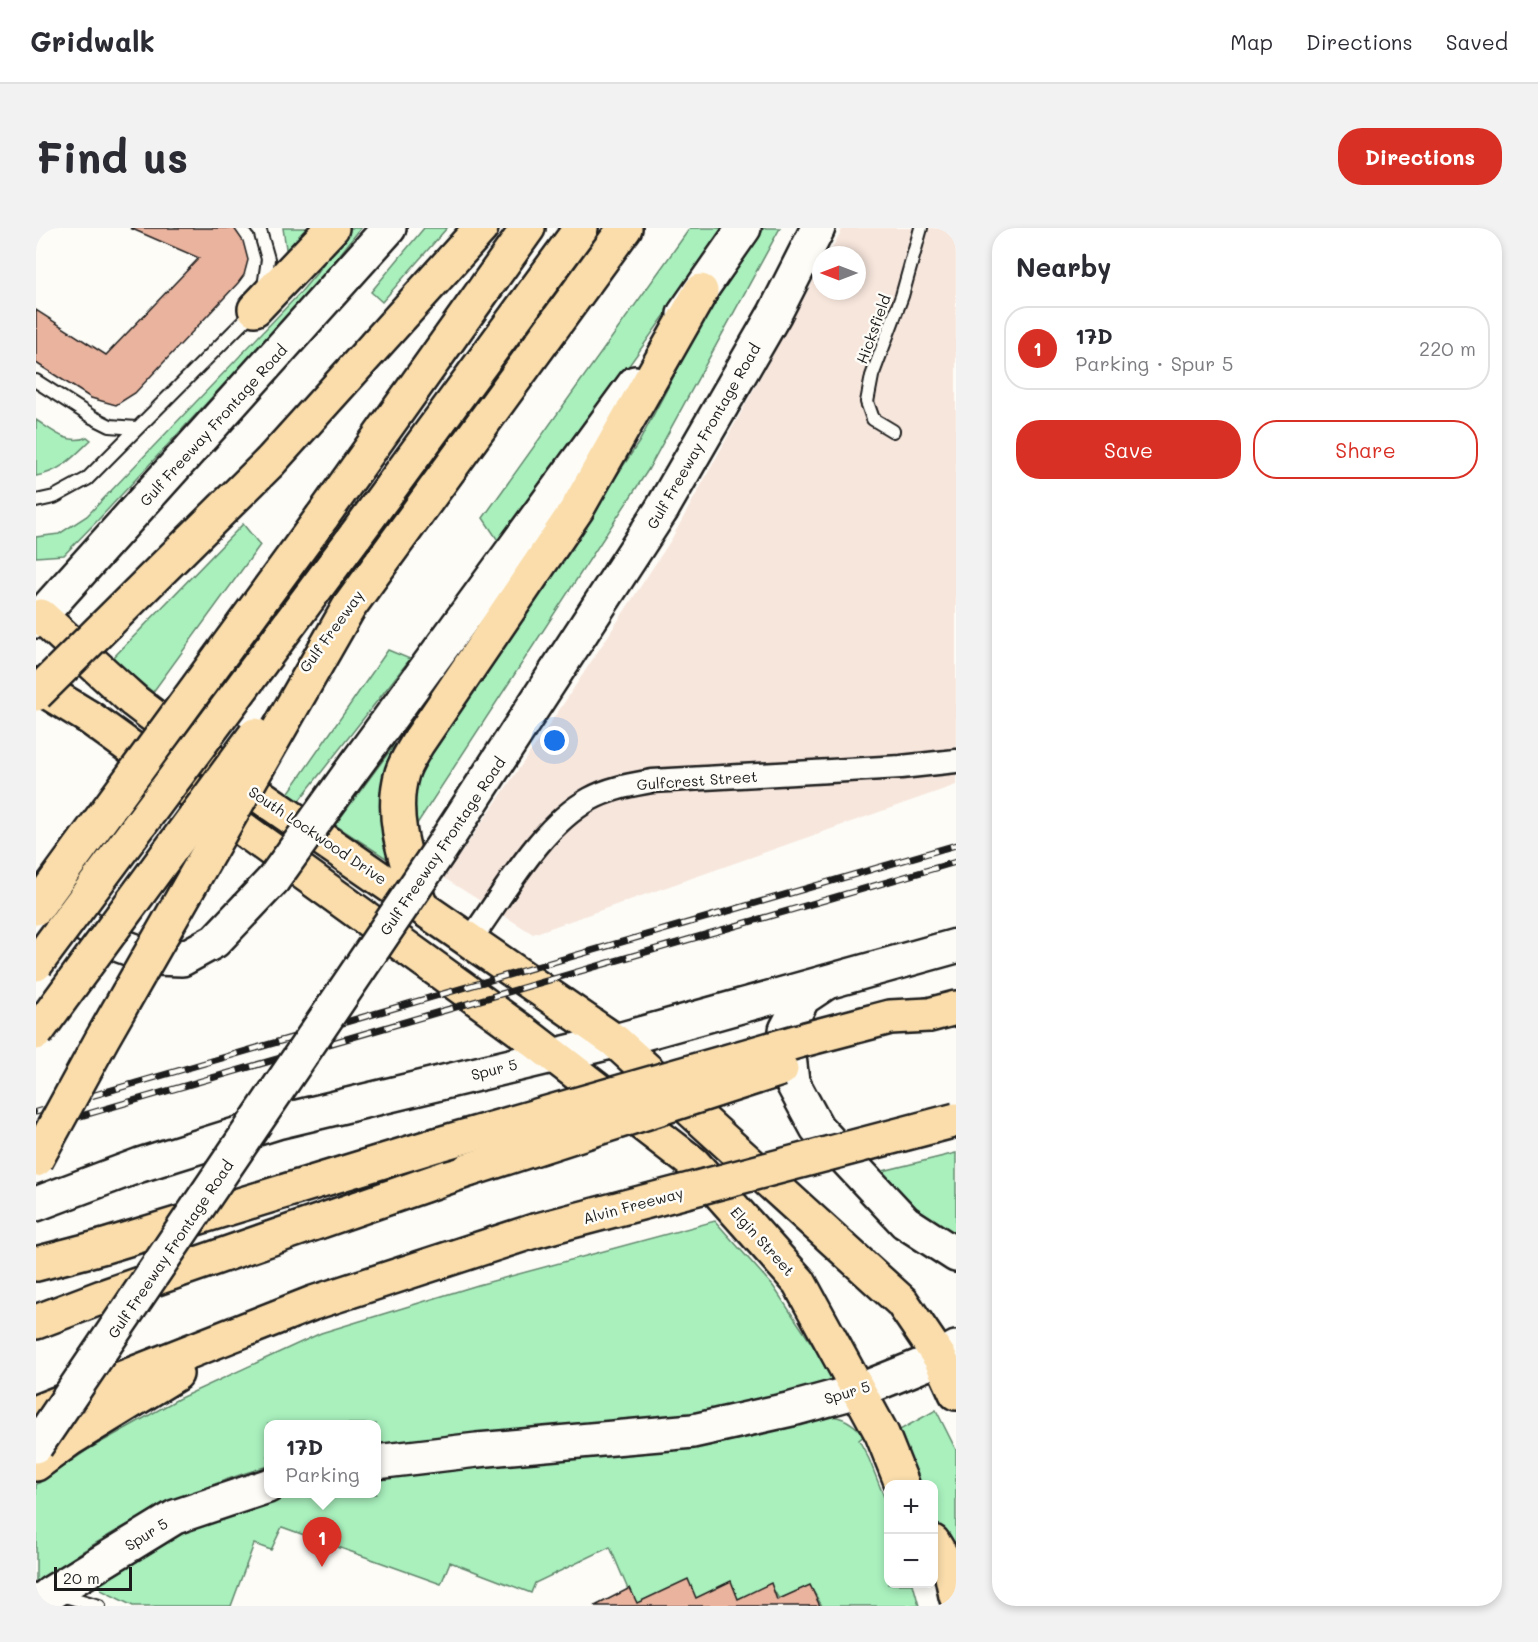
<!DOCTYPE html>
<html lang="en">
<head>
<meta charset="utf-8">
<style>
	:root { --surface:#fff; --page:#f2f2f3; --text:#2b2b33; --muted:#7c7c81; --line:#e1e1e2; --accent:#d93025 }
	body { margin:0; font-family:Mali,sans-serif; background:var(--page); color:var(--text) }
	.controls { position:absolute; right:18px; bottom:18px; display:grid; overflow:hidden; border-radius:12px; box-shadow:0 3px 9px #0003 }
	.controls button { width:54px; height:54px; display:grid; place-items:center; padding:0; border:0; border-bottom:2px solid var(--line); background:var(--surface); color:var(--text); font:30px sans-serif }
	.compass { position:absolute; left:776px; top:18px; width:54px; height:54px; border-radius:50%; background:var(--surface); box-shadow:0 3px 9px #0003; rotate:270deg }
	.scale { position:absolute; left:18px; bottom:15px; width:78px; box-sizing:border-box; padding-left:6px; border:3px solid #1c1c1c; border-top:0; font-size:16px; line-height:21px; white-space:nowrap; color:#1c1c1c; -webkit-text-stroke:4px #fdfcf7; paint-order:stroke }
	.you { position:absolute; left:519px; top:513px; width:21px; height:21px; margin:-15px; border:4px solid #fff; border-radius:50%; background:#1a73e8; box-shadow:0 0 0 9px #1a73e833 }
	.badge { display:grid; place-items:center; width:39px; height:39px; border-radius:50%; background:var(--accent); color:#fff; font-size:20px; font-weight:700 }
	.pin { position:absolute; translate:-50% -50px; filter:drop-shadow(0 2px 3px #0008) }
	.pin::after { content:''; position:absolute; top:32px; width:21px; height:18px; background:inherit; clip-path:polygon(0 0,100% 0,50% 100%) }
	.popup { position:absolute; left:228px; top:1192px; width:117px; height:78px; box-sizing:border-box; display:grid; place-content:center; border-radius:12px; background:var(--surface); filter:drop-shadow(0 2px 4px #0005); font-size:20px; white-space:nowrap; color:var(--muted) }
	.popup b { font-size:22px; color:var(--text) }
	.popup::after { content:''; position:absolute; left:50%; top:100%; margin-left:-12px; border:12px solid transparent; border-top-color:var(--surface) }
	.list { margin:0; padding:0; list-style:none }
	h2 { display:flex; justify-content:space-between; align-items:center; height:78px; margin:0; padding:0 24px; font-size:26px }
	h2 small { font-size:20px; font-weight:400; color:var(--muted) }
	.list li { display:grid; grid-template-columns:39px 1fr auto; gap:18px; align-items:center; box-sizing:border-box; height:84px; margin:0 12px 12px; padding:0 12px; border:2px solid var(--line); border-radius:24px }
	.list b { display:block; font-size:22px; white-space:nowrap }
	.list p { margin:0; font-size:20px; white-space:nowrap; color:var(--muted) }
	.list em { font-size:20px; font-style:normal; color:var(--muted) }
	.actions { display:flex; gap:12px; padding:18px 24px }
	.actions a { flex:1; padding:14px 0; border:2px solid var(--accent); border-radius:24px; text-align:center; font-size:21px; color:var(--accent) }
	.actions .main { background:var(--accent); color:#fff }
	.map { position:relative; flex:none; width:920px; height:1378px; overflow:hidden; border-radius:24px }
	header { display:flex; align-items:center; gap:36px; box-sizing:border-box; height:84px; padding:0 30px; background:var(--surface); border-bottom:2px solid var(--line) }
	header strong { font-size:28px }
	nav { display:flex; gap:33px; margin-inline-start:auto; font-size:21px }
	.intro { display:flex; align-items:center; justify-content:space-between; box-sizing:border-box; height:144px; padding:0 36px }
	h1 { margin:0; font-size:42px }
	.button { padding:15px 27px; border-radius:24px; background:var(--accent); color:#fff; font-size:21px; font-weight:700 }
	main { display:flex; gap:36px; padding:0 36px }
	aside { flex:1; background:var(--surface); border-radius:24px; box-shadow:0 3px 9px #0003 }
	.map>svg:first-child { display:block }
	.built { fill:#f7e6dc }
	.green { fill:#a9f0bd; stroke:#62866c; stroke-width:1.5 }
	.building { fill:#e9b39e; stroke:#1c1c1c; stroke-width:1.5 }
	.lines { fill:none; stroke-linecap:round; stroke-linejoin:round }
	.service-casing { stroke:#1c1c1c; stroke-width:16 }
	.minor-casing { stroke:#1c1c1c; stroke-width:27 }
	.secondary-casing { stroke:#1c1c1c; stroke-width:38 }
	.primary-casing { stroke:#1c1c1c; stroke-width:38 }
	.motorway-casing { stroke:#1c1c1c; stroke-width:38 }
	.service { stroke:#fdfcf7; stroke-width:12 }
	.minor { stroke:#fdfcf7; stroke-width:22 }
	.secondary { stroke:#fdfcf7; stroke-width:33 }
	.primary { stroke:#faddab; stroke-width:33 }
	.motorway { stroke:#faddab; stroke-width:33 }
	.rail-casing { stroke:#1c1c1c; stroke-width:7 }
	.rail { stroke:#fdfcf7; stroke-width:4.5; stroke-dasharray:14; stroke-linecap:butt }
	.secondary-bridge-casing { stroke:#1c1c1c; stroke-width:38; stroke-linecap:butt }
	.motorway-bridge-casing { stroke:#1c1c1c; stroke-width:38; stroke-linecap:butt }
	.secondary-bridge { stroke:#fdfcf7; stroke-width:33 }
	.motorway-bridge { stroke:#faddab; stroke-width:33 }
	.labels { text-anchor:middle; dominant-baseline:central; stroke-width:5; stroke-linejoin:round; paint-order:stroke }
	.street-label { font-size:15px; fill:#1c1c1c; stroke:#fdfcf7 }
</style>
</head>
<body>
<header>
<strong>Gridwalk</strong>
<nav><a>Map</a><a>Directions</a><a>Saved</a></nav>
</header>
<div class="intro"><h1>Find us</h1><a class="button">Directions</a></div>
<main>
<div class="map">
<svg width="920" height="1378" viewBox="0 0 920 1378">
	<rect width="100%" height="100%" fill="#fdfcf7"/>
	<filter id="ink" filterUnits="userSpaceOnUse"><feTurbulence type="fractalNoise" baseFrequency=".0167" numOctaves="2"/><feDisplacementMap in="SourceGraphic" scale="12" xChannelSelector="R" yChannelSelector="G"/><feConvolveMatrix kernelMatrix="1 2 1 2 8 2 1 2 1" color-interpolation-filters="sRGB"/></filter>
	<g filter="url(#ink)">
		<path class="built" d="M 807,0 L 920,0 L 920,557 L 497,706 L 408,650 L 530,472 L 635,312 L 785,39 L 785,63 L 821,63 L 821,27 L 792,27 Z"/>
		<g class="green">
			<path d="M 247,0 L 283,0 L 251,27 Z"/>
			<path d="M 311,0 L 325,0 L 278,59 L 62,292 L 28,327 L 0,329 L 0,309 L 23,306 L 51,288 L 264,65 L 284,41 L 296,18 Z"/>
			<path d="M 388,0 L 411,0 L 346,74 L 335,64 Z"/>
			<path d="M 654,0 L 691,0 L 465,317 L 447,290 Z"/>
			<path d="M 728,0 L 744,0 L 612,242 L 377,602 L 378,551 L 397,506 L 542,306 L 603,214 L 669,89 Z"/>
			<path d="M 0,192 C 16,202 33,218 51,209 L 55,212 C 37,229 26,243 0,248 Z"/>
			<path d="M 207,296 L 224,317 L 117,464 L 76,431 Z"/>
			<path d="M 352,422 L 374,431 L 262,574 L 251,567 Z"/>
			<path d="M 359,516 L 348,552 L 356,634 L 299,597 Z"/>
			<path d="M 920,925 L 920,1012 L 894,997 L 843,944 Z"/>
			<path d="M 679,993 L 737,1058 L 798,1149 L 790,1156 L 646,1189 L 340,1218 L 340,1196 L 232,1196 L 232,1238 C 170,1256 107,1285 52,1320 C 34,1331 17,1345 0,1357 L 0,1257 L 53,1221 L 142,1171 L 285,1105 L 442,1057 Z"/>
			<path d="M 900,1182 L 920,1222 L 920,1369 L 898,1292 L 897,1256 L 884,1256 L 860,1204 Z"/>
			<path d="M 781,1187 C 804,1187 812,1191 829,1207 L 823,1212 L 833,1231 L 852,1279 L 852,1356 L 877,1356 L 883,1378 L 786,1378 L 774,1358 L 743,1371 L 734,1356 L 702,1375 L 596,1378 L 591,1359 L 574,1319 L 499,1355 L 495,1365 L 414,1334 L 405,1356 L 246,1299 L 235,1322 L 218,1316 L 195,1378 L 97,1378 L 65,1362 L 63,1353 L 135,1310 L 178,1290 L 241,1267 L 250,1266 L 340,1266 L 340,1249 Z"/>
		</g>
		<g class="building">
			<path d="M 94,0 L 198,0 L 207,13 L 212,32 L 208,47 L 202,55 L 99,165 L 80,177 L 55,170 L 0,135 L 0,82 L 70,127 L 163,30 Z"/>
			<path d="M 652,1351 L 660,1370 L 695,1353 L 702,1371 L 735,1355 L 741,1372 L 774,1357 L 784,1378 L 559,1378 L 594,1360 L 601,1375 Z"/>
		</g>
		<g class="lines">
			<g class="service-casing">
				<g id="service">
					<path d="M 221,0 L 224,3 L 232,31 L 228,59"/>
					<path d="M 0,153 L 56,189 L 74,198 L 100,200"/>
					<path d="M 857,203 L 837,191 L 831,174 L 836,148 L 866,68 L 885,0"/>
					<path d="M 0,273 L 18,269 L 51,251 L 218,83"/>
					<path d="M 22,1366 L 63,1378"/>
				</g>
			</g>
			<g class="minor-casing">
				<path id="minor" d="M 434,712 C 468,666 503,599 554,571 C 574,560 595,557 616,553 L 865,539 L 920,533"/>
			</g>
			<g class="secondary-casing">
				<g id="secondary">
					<path d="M 648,86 L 708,0"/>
					<path d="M 626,281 L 739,85 L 782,0"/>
					<path d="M 0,393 L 353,0"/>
					<path d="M 313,546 L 599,155"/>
					<path d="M 9,675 L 86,718 L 119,730 L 146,731 L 179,713 L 237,652"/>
					<path d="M 788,756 L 767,770 L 750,802 L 756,854 L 781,900 L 869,994 L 920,1027"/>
					<path d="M 0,976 L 104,937 L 241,894 L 579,813 L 920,718"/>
					<path d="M 340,1234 L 441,1222 L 657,1203 L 756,1181 L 822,1163 L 904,1130 L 920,1120"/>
					<path d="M 0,1377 L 15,1365 L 139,1289 L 232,1258"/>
				</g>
			</g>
			<g class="primary-casing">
				<g id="primary">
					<path d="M 5,388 L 98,473 L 204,554 L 579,813 L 866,1074 L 904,1130 L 920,1165"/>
					<path d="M 0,457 L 54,490 L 491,807 L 657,935 L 763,1054 L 846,1206 L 866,1256"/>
					<path d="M 384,677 C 371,635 353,589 366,545 C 369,535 376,525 381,516 L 541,281 L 665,63"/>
					<path d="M 897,1314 L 915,1344 L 920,1368"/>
				</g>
			</g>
			<g class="motorway-casing">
				<g id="motorway">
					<path d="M 219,81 L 296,0"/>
					<path d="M 234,234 L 445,0"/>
					<path d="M 286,289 L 492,0"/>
					<path d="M 319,308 L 545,0"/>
					<path d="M 313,379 L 589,0"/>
					<path d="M 893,787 L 920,780"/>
					<path d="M 0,1036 L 69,1018 L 403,916"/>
					<path d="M 0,1094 L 66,1069 L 432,942"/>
					<path d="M 0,1184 L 277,1075 L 498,1003"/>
					<path d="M 0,1236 L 34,1211 L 140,1146"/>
				</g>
			</g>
			<use href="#service" class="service"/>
			<use href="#minor" class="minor"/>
			<use href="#secondary" class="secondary"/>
			<use href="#primary" class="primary"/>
			<use href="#motorway" class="motorway"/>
			<g class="rail-casing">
				<g id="rail">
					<path d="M 0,884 L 920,617"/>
					<path d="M 0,901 L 920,634"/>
				</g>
			</g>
			<use href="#rail" class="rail"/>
			<g class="secondary-bridge-casing">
				<g id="secondary-bridge">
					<path d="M 237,652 L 313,546"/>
					<path d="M 0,1218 L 406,619 L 626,281"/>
				</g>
			</g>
			<g class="motorway-bridge-casing">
				<g id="motorway-bridge">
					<path d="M 0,466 L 234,234"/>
					<path d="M 0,680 L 286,289"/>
					<path d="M 0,736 L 319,308"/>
					<path d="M 0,805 L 219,507"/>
					<path d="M 403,916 L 770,811 L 854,789 L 893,787"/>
					<path d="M 0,932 L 66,811 L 313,379"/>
					<path d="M 432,942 L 745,841"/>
					<path d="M 498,1003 L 920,892"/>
				</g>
			</g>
			<use href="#secondary-bridge" class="secondary-bridge"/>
			<use href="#motorway-bridge" class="motorway-bridge"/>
		</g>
	</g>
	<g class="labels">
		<g class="street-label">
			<text transform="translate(837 101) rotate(-70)">Hicksfield</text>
			<text transform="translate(177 197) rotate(-48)">Gulf Freeway Frontage Road</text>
			<text transform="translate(667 208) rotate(-60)">Gulf Freeway Frontage Road</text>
			<text transform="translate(295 403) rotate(-54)">Gulf Freeway</text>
			<text transform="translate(661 552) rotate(-4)">Gulfcrest Street</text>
			<text transform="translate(282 607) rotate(34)">South Lockwood Drive</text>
			<text transform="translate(406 618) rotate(-56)">Gulf Freeway Frontage Road</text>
			<text transform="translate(458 841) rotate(-14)">Spur 5</text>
			<text transform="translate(597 977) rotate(-15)">Alvin Freeway</text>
			<text transform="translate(727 1013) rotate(48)">Elgin Street</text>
			<text transform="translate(134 1021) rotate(-56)">Gulf Freeway Frontage Road</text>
			<text transform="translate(811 1164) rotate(-17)">Spur 5</text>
			<text transform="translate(110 1306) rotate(-32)">Spur 5</text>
		</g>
	</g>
</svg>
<div class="controls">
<button>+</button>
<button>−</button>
</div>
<svg class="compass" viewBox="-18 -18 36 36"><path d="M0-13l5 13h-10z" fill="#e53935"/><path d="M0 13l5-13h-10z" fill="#7c7c81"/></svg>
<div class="scale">20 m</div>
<div class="you"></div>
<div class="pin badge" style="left:286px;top:1339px">1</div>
<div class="popup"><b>17D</b>Parking</div>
</div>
<aside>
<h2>Nearby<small></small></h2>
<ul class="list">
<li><span class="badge">1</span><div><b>17D</b><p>Parking · Spur 5</p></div><em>220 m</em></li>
</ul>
<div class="actions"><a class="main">Save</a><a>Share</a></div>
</aside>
</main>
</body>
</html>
